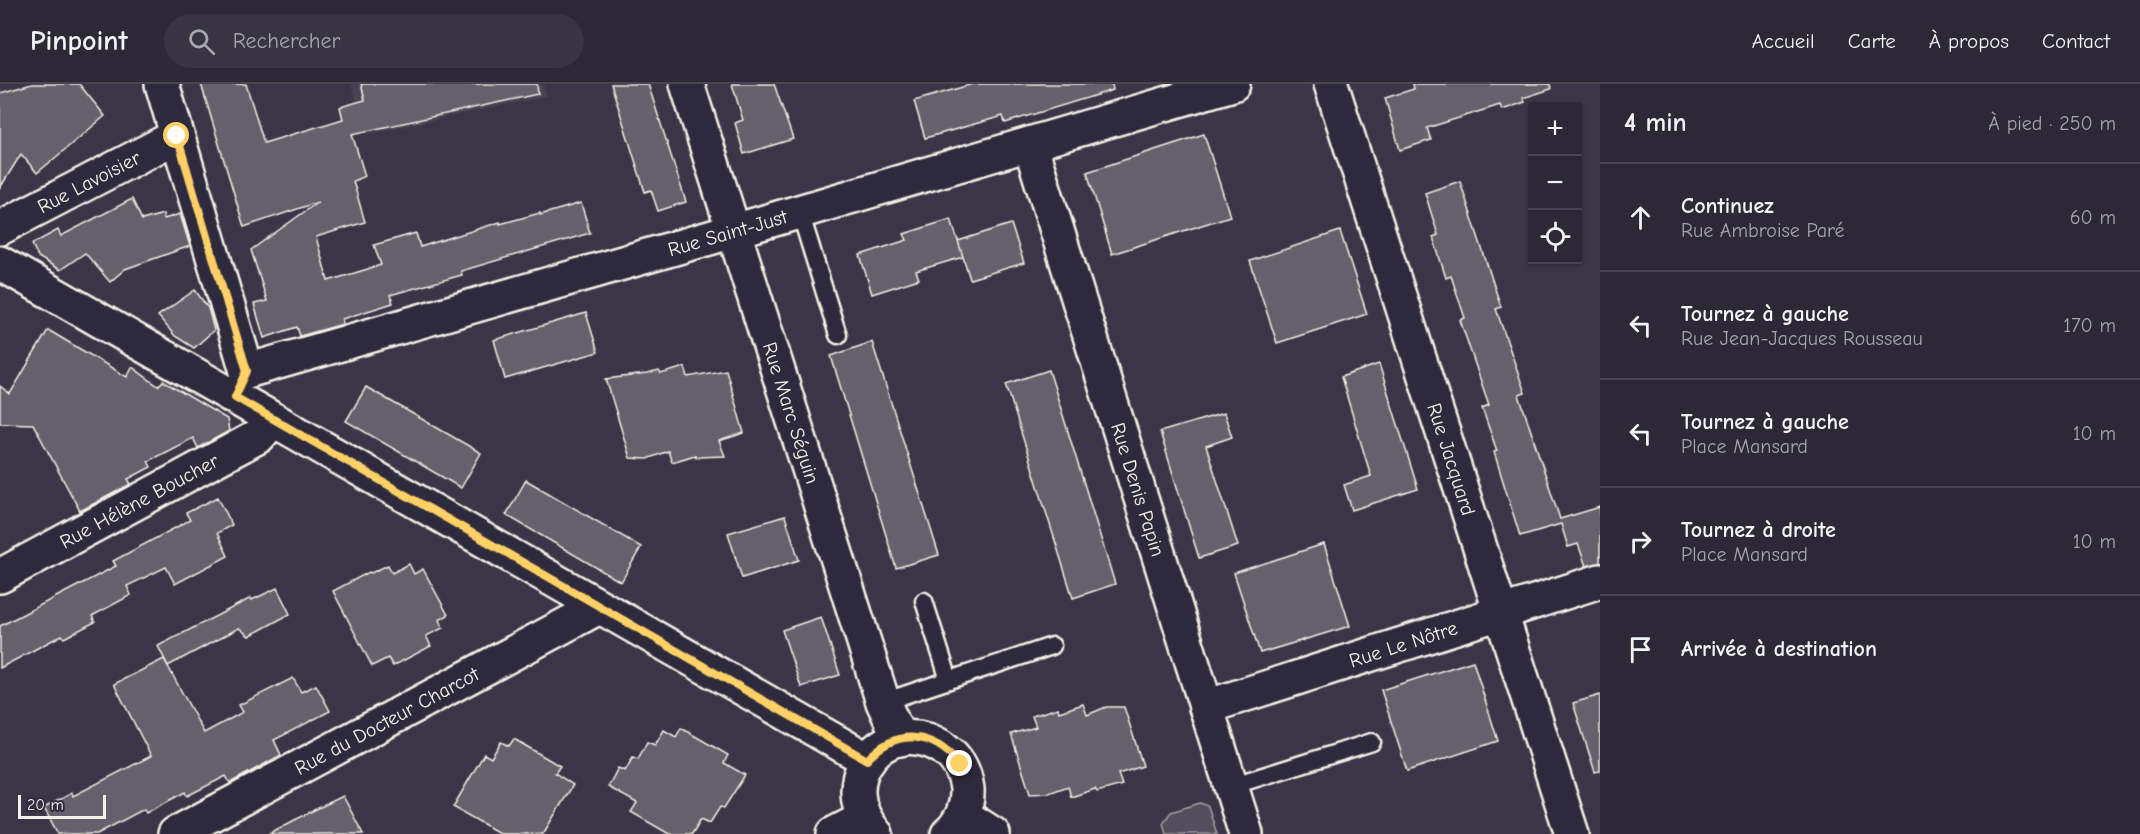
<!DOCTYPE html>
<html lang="fr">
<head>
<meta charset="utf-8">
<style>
	:root { --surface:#2c2835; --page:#383441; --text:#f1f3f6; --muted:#a6a6ad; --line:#484450 }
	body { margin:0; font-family:"Comic Neue",sans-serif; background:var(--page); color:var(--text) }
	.controls { position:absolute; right:18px; top:18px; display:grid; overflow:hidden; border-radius:0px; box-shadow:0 2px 4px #0004 }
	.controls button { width:54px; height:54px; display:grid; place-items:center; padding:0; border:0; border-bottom:2px solid var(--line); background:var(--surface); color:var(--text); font:30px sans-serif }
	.scale { position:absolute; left:18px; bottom:15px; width:88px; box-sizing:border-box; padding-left:6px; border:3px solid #f4f1e8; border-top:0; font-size:16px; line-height:21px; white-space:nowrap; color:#f4f1e8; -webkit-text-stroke:4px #2f2a3d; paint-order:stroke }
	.stop { position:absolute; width:18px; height:18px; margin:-14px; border:4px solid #ffd166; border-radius:50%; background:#fff }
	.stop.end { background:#ffd166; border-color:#fff; box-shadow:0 2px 6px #0008 }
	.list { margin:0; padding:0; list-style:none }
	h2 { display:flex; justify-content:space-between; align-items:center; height:78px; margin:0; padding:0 24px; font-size:26px }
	h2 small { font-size:20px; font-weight:400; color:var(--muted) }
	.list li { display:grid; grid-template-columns:39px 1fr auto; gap:18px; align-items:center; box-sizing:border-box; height:108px; padding:0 24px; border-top:2px solid var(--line) }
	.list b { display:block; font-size:22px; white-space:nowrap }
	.list p { margin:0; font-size:20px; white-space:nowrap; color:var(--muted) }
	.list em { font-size:20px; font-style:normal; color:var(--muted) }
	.icon { flex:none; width:33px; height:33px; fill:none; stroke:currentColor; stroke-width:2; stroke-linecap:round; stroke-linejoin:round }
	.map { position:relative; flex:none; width:1600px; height:750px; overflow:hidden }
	header { display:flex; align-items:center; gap:36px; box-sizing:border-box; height:84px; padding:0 30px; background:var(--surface); border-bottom:2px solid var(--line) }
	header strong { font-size:28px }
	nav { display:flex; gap:33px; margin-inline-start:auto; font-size:21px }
	.search { width:420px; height:54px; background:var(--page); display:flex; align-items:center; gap:15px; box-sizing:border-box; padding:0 21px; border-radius:33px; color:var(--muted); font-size:22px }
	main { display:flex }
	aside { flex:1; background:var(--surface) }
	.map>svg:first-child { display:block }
	.built { fill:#484352 }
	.pitch { fill:#534e5c; stroke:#a4a0a2; stroke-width:1.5 }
	.building { fill:#65616c; stroke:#f4f1e8; stroke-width:1.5 }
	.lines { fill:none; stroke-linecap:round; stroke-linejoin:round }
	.lane-casing { stroke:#f4f1e8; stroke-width:21 }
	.street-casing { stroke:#f4f1e8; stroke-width:38 }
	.lane { stroke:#2f2a3d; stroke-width:16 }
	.street { stroke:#2f2a3d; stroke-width:33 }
	.route { stroke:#ffd166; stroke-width:8 }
	.labels { text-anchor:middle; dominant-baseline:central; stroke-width:4.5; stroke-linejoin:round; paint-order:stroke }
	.street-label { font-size:20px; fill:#f4f1e8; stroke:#2f2a3d }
</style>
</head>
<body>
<header>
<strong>Pinpoint</strong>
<div class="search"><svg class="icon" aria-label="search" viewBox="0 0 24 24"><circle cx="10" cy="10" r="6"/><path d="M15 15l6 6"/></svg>Rechercher</div>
<nav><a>Accueil</a><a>Carte</a><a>À propos</a><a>Contact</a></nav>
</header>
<main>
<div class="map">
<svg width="1600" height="750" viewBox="0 0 1600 750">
	<rect width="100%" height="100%" fill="#3b3647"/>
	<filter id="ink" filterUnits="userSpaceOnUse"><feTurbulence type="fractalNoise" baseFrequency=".0167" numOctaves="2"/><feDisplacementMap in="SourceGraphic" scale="12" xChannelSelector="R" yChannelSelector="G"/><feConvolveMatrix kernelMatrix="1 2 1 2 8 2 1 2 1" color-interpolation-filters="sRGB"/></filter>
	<g filter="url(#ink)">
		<path class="built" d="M 351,0 L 543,0 L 547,12 L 367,50 Z"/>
		<path class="pitch" d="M 1200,719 L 1208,722 L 1217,750 L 1166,750 L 1163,739 L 1171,728 Z"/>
		<g class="building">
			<path d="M 32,0 L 79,0 L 105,32 L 37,89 L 21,70 L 0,104 L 0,9 Z"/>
			<path d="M 201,0 L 246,0 L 264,59 L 343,35 L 340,23 L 365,16 L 361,0 L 537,0 L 538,10 L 352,50 L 365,92 L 353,97 L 365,138 L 316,153 L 328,197 L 381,181 L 374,161 L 416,149 L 420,163 L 500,138 L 500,140 L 540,129 L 540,131 L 581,119 L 590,149 L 461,187 L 462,191 L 390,211 L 393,219 L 342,235 L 343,240 L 300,252 L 297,243 L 264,254 L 254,220 L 267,217 L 251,166 L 318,118 L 244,143 Z"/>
			<path d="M 611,0 L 648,0 L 686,118 L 658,127 L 651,106 L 645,108 Z"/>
			<path d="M 732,0 L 774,0 L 793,55 L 744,70 L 735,39 L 743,36 Z"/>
			<path d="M 973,0 L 1112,0 L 1113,6 L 1005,39 L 1003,32 L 925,54 L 914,17 Z"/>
			<path d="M 1413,0 L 1550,0 L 1551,5 L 1523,14 L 1525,18 L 1502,26 L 1500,21 L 1427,44 L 1431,56 L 1400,66 L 1385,14 L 1414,5 Z"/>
			<path d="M 1204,50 L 1230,132 L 1112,170 L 1087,88 Z"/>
			<path d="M 1460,97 L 1501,223 L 1496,225 L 1525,309 L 1519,311 L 1560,435 L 1600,423 L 1600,479 L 1586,482 L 1578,460 L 1568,463 L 1561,440 L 1520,452 L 1494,368 L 1497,367 L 1482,324 L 1489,321 L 1460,236 L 1465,234 L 1451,192 L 1446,194 L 1433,153 L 1438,151 L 1425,109 Z"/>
			<path d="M 132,115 L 142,136 L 163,130 L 164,135 L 180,130 L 190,162 L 125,185 L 110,198 L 85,169 L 60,186 L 38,173 L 32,160 L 58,146 L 61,152 Z"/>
			<path d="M 951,135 L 958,157 L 1011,140 L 1024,179 L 970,195 L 958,157 L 963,173 L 916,187 L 919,195 L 872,210 L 860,171 L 907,156 L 904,150 Z"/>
			<path d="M 1340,147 L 1367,230 L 1277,259 L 1250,177 Z"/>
			<path d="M 195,206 L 208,224 L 214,246 L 194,264 L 175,252 L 158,232 Z"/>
			<path d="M 586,229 L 598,268 L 505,295 L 494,256 Z"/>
			<path d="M 48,246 L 127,293 L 132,283 L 158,302 L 163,297 L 227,335 L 229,347 L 198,364 L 193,354 L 148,377 L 151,383 L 128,395 L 131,400 L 80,427 L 33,340 L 0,339 L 0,302 L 10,310 Z"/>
			<path d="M 872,258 L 939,471 L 896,484 L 831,272 Z"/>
			<path d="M 1379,280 L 1418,405 L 1352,426 L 1344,401 L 1371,392 L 1341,293 Z"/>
			<path d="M 685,283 L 688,293 L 726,286 L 744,349 L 719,357 L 725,372 L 696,373 L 695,371 L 672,378 L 668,367 L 647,375 L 630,374 L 606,295 L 647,290 L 659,287 L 661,290 Z"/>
			<path d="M 1049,286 L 1115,500 L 1073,514 L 1006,300 Z"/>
			<path d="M 366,303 L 481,369 L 461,404 L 346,337 Z"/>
			<path d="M 1224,329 L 1232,353 L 1206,362 L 1238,462 L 1199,474 L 1160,348 Z"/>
			<path d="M 526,396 L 641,463 L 621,498 L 506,431 Z"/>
			<path d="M 218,413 L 232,441 L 217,449 L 228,472 L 175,500 L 166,483 L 127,502 L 131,511 L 92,532 L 95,538 L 64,554 L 62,551 L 0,584 L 0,542 L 116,482 L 113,477 L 190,436 L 186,429 Z"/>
			<path d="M 785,432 L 799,476 L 742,494 L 728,449 Z"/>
			<path d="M 1324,460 L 1350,542 L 1260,569 L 1234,489 Z"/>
			<path d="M 409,480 L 414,490 L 423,485 L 448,531 L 439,536 L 443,544 L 426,552 L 431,562 L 393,582 L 388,574 L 372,582 L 333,507 L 369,488 L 371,489 L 388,481 L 392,489 Z"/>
			<path d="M 277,504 L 290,530 L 249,552 L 239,544 L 168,582 L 158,562 L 251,514 L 252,516 Z"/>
			<path d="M 821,533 L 840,591 L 801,603 L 782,546 Z"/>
			<path d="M 164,575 L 204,649 L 243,628 L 239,621 L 293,594 L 301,608 L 316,601 L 330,627 L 274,656 L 281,671 L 230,699 L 226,692 L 187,712 L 185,708 L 146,729 L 144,725 L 97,750 L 58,750 L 44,724 L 72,709 L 73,712 L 151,672 L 114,600 Z"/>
			<path d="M 1473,577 L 1498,657 L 1407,687 L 1381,606 Z"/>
			<path d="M 1600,611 L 1600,687 L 1595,688 L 1573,619 Z"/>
			<path d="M 1083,620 L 1087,631 L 1106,623 L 1124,623 L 1143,682 L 1118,690 L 1122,701 L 1097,708 L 1095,705 L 1071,713 L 1068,702 L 1049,709 L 1030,710 L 1011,650 L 1036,643 L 1032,632 L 1058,624 L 1059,628 Z"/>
			<path d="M 681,644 L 728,671 L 724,679 L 745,691 L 724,724 L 720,723 L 710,739 L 701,735 L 692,750 L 669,750 L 631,728 L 637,719 L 608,703 L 618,684 L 625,687 L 633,673 L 638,675 L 647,658 L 655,661 L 664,646 L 676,653 Z"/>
			<path d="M 514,655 L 560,682 L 555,689 L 573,701 L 543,750 L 501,750 L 453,723 L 484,670 L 491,674 L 501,658 L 509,662 Z"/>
			<path d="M 343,712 L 363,750 L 268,750 L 312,727 Z"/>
		</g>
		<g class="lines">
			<g class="lane-casing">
				<g id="lane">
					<path d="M 800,128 L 838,251"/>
					<path d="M 924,517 L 949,596"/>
					<path d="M 883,618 L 1052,562"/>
					<path d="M 1231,702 L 1372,658"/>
				</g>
			</g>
			<g class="street-casing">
				<g id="street">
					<path d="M 162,0 L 247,287"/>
					<path id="s1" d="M 687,0 L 883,618 L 900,655"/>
					<path id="s2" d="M 1331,0 L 1572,750"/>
					<path id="s3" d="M 1030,60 L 1246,750"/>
					<path id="s4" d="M 0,144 L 177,52"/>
					<path d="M 0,179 L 868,676"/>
					<path id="s5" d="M 247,287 L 758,140 L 1233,0"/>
					<path id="s6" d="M 0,492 L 259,352 L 273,336"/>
					<path id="s7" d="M 1206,623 L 1600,497"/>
					<path d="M 963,731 L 993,750"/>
					<path id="s8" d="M 175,750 L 599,523"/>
					<path d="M 834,750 L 863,735"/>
					<path d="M 876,750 C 828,697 885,628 942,663 C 957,673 965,688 967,705 C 968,722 961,739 948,750"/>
				</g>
			</g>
			<use href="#lane" class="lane"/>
			<use href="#street" class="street"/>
		</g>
	</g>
	<g class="lines" filter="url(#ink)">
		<path class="route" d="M 177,52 L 247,287 L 235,313 L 867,676 C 897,643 932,648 960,680"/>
	</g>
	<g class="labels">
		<g class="street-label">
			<text stroke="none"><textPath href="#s4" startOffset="100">Rue Lavoisier</textPath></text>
			<text stroke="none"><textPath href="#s5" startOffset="500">Rue Saint-Just</textPath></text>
			<text stroke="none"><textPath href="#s1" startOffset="345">Rue Marc Séguin</textPath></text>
			<text stroke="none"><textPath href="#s2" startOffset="394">Rue Jacquard</textPath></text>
			<text stroke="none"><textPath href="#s3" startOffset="362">Rue Denis Papin</textPath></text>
			<text stroke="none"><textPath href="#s6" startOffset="158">Rue Hélène Boucher</textPath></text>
			<text stroke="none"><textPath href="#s7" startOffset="207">Rue Le Nôtre</textPath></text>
			<text stroke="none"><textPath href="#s8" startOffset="240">Rue du Docteur Charcot</textPath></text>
		</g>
	</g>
</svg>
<div class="controls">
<button>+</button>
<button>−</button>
<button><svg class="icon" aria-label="locate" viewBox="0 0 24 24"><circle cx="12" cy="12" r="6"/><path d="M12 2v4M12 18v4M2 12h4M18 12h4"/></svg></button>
</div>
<div class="scale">20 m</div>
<div class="stop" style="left:177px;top:52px"></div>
<div class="stop end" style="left:960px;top:680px"></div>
</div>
<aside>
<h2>4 min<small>À pied · 250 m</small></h2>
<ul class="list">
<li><svg class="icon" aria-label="ahead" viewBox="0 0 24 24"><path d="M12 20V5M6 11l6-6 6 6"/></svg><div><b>Continuez</b><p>Rue Ambroise Paré</p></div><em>60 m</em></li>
<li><svg class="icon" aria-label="left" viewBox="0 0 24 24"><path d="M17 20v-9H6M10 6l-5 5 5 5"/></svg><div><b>Tournez à gauche</b><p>Rue Jean-Jacques Rousseau</p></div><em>170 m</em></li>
<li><svg class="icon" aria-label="left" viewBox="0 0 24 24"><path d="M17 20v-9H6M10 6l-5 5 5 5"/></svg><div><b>Tournez à gauche</b><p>Place Mansard</p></div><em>10 m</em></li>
<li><svg class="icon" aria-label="right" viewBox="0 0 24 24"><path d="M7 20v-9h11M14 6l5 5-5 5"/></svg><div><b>Tournez à droite</b><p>Place Mansard</p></div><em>10 m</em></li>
<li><svg class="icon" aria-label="arrive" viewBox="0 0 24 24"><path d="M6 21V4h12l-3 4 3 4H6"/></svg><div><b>Arrivée à destination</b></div></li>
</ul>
</aside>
</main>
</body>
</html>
